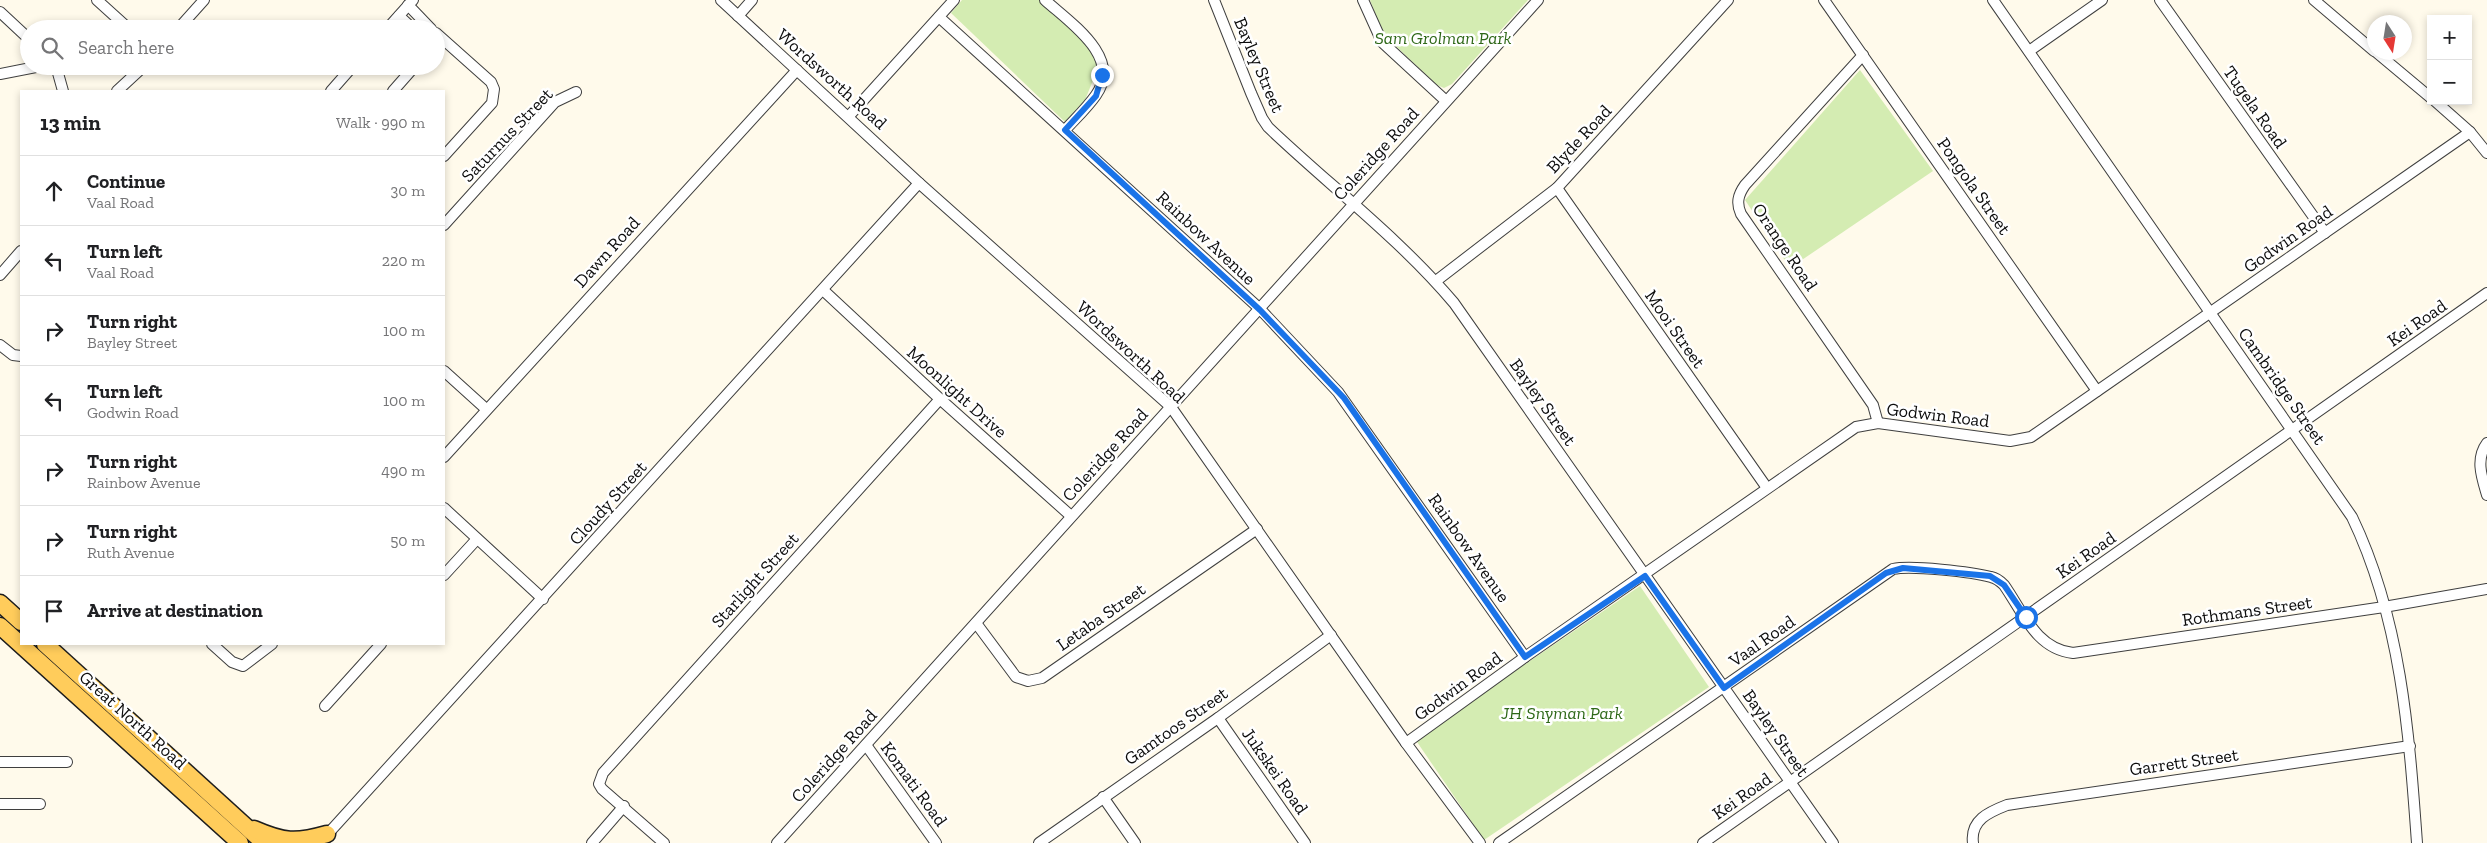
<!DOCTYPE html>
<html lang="en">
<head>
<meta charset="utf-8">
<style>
	:root { --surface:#fff; --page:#f6f6f6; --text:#202124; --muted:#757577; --line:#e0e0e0 }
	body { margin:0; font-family:"Zilla Slab",serif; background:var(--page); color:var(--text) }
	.controls { position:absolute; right:15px; top:15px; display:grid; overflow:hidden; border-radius:0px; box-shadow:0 2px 8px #0003 }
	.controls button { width:45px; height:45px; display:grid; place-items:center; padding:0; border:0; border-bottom:1px solid var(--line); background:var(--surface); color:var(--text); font:25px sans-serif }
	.compass { position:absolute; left:2367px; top:15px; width:45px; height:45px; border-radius:50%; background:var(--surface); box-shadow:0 2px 8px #0003; rotate:168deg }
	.stop { position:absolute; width:15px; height:15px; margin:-11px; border:4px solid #1a73e8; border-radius:50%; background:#fff }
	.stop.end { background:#1a73e8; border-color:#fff; box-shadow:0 1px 5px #0008 }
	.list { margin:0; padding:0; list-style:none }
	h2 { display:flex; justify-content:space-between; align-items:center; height:65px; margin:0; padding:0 20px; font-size:21px }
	h2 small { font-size:16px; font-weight:400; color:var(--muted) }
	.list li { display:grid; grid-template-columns:32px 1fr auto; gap:15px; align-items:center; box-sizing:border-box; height:70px; padding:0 20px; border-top:1px solid var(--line) }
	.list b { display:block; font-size:19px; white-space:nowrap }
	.list p { margin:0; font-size:16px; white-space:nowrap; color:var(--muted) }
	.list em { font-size:16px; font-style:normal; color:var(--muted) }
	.icon { flex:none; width:28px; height:28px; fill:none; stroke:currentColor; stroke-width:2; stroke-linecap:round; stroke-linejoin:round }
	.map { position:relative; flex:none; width:2487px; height:843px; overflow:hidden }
	.search { position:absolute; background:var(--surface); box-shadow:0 2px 8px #0003; left:20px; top:20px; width:425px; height:55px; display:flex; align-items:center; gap:12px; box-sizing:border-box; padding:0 18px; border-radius:28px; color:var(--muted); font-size:19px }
	.panel { position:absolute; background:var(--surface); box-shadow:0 2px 8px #0003; left:20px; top:90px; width:425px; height:555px; border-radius:0px }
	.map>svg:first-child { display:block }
	.green { fill:#d4ecb2 }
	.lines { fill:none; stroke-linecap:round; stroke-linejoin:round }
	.minor-casing { stroke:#3f3f3f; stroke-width:12 }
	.primary-casing { stroke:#1d1d1d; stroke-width:19 }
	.minor { stroke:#fff; stroke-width:10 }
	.primary { stroke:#ffcc5b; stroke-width:16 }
	.route { stroke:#1a73e8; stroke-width:6 }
	.labels { text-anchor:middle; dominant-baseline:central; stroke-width:5; stroke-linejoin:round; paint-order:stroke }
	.park-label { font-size:18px; font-style:italic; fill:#2e6818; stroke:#fff }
	.street-label { font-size:18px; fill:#0c0c0c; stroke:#fff }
</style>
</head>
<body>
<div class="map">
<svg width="2487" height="843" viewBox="0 0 2487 843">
	<rect width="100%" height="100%" fill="#fffaeb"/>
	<g class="green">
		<path d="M 962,0 L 1041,0 L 1088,42 L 1098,68 L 1085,100 L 1065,122 L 951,13 Z"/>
		<path d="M 1370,0 L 1528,0 L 1452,84 L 1444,88 L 1437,85 L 1383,34 Z"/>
		<path d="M 1860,70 L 1933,171 L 1790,268 L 1745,200 Z"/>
		<path d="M 1640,586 L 1709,687 L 1484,840 L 1415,739 Z"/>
	</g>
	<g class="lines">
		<g class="minor-casing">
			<g id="minor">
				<path d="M 97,0 L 129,29"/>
				<path d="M 721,0 L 919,183 L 1171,407 L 1406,743 L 1480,843"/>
				<path d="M 1045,0 C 1069,22 1123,57 1096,95 C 1087,108 1075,119 1065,130"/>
				<path d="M 1214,0 L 1251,93 L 1262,118 L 1268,127 C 1330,186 1399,238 1454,303 L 1833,843"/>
				<path d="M 1363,0 L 1382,42 L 1446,101"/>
				<path d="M 1824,0 L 2097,391"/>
				<path d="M 1993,0 L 2352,517 C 2401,619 2409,732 2417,843"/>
				<path d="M 2160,0 L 2325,233"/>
				<path d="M 2314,0 L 2374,51"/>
				<path d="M 408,5 L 431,29"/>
				<path d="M 0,12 L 29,39"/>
				<path d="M 399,16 L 413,29"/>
				<path d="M 738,16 L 752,0"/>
				<path d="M 939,17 L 1260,309 L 1338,392 L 1525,657"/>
				<path d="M 178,29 L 204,0"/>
				<path d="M 387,29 L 413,0"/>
				<path d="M 436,33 L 491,82 L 494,89 L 492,103 L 444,156"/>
				<path d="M 2029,51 L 2102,0"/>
				<path d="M 2376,52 L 2431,98"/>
				<path d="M 1863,55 L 1745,185 C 1738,195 1736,203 1741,214 L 1873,405 L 1878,423"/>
				<path d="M 56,66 L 63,91"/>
				<path d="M 0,74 L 41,66"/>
				<path d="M 117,91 L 144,66"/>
				<path d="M 331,91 L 353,66"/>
				<path d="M 393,91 L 415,66"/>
				<path d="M 2435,101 L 2470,132 L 2487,153"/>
				<path d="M 849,116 L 954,0"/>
				<path d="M 1557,188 L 1767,488"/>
				<path d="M 444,225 L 555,102 L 576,92"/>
				<path d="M 0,275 L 21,251"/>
				<path d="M 1436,281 L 1557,188 L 1728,0"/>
				<path d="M 823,290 L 940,399 L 1071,516"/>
				<path d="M 0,345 L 13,355 L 21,356"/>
				<path d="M 444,371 L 486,409"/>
				<path d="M 2487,443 C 2475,459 2482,478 2487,495"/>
				<path d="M 444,457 L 797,70"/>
				<path d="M 444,508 L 543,599"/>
				<path d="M 444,575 L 477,539"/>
				<path d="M 976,623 L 1016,677 L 1028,681 L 1042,678 L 1257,529"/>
				<path d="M 212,644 L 232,662 L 243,666 L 272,644"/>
				<path d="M 325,706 L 381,644"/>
				<path d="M 1218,718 L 1305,843"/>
				<path d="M 1406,743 L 1525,657 L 1856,427 L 1878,423 L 2010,441 L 2031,437 L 2470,132"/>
				<path d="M 866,745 L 936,843"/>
				<path d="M 0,762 L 67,762"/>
				<path d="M 1103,797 L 1135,843"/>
				<path d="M 0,804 L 40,804"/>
				<path d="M 325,837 L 919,183"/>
				<path d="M 592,843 L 624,806"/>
				<path d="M 664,843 L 602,789 L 599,784 L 603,773 L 940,399"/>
				<path d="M 777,843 L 1538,0"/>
				<path d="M 1039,843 L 1218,718 L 1331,635"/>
				<path d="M 1499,843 L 1893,569 C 1911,565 1972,572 1991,577 C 1996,578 2000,581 2004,585 C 2023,612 2036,649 2073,653 L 2384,607 L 2487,589"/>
				<path d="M 1703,843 L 2487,293"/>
				<path d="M 1973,843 C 1970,820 1989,812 2007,805 L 2410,746"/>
			</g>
		</g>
		<g class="primary-casing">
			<g id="primary">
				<path d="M 0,603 L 21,622"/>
				<path d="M 0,626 L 240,843"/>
				<path d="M 45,644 L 264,843"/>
				<path d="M 254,829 C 284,842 295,843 327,834"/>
			</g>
		</g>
		<use href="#minor" class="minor"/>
		<use href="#primary" class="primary"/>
	</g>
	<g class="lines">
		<path class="route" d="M 1102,75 L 1096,96 L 1065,130 L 1260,310 L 1344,398 L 1525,657 L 1645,576 L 1724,688 L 1886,573 L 1903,568 L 1990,576 L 2004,585 L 2026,617"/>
	</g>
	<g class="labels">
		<g class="park-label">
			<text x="1443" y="38">Sam Grolman Park</text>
			<text x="1562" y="713">JH Snyman Park</text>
		</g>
		<g class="street-label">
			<text transform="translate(1259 65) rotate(67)">Bayley Street</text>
			<text transform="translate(832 79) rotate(42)">Wordsworth Road</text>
			<text transform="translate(2255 107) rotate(55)">Tugela Road</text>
			<text transform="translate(507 135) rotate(-46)">Saturnus Street</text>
			<text transform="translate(1579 139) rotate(-47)">Blyde Road</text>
			<text transform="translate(1376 154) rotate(-48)">Coleridge Road</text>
			<text transform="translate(1974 186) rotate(55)">Pongola Street</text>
			<text transform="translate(1206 238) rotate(43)">Rainbow Avenue</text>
			<text transform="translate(2288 239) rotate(-35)">Godwin Road</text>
			<text transform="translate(1785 247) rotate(56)">Orange Road</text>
			<text transform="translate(607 252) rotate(-48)">Dawn Road</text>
			<text transform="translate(2417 323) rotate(-35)">Kei Road</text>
			<text transform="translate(1675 329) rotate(55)">Mooi Street</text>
			<text transform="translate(1131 352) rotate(43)">Wordsworth Road</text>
			<text transform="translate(2282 386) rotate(55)">Cambridge Street</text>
			<text transform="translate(957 392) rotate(42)">Moonlight Drive</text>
			<text transform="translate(1543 402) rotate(55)">Bayley Street</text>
			<text transform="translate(1938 415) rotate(7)">Godwin Road</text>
			<text transform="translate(1105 455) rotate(-48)">Coleridge Road</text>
			<text transform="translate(608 503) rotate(-48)">Cloudy Street</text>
			<text transform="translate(1469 548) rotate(55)">Rainbow Avenue</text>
			<text transform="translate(2086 555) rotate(-35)">Kei Road</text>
			<text transform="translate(755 580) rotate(-48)">Starlight Street</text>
			<text transform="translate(2247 611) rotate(-8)">Rothmans Street</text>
			<text transform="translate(1101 617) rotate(-35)">Letaba Street</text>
			<text transform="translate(1762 641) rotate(-35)">Vaal Road</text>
			<text transform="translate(1458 686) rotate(-36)">Godwin Road</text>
			<text transform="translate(133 720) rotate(42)">Great North Road</text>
			<text transform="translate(1176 726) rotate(-35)">Gamtoos Street</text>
			<text transform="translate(1776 733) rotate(55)">Bayley Street</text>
			<text transform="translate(834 756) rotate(-48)">Coleridge Road</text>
			<text transform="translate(2184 762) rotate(-8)">Garrett Street</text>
			<text transform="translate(1275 771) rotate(55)">Jukskei Road</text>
			<text transform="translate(914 784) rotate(54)">Komati Road</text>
			<text transform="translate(1742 796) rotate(-35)">Kei Road</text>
		</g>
	</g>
</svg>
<div class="controls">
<button>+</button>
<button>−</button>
</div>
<svg class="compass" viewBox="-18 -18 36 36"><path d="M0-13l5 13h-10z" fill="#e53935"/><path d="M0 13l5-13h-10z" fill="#757577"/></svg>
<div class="stop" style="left:2026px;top:617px"></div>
<div class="stop end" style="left:1102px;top:75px"></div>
<div class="search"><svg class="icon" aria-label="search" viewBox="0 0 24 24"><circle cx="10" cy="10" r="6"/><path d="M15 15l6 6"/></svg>Search here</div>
<section class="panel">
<h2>13 min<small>Walk · 990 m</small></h2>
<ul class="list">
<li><svg class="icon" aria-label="ahead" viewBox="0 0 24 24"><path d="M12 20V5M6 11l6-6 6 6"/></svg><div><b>Continue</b><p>Vaal Road</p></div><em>30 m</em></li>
<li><svg class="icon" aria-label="left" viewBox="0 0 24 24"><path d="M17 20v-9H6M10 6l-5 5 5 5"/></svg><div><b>Turn left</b><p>Vaal Road</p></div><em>220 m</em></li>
<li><svg class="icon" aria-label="right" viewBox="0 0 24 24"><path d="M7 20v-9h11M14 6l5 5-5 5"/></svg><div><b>Turn right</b><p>Bayley Street</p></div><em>100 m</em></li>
<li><svg class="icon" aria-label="left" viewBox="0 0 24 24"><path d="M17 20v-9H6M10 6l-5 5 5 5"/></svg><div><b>Turn left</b><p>Godwin Road</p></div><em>100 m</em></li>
<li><svg class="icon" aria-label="right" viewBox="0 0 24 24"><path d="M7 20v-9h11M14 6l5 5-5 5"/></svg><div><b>Turn right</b><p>Rainbow Avenue</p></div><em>490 m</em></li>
<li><svg class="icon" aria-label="right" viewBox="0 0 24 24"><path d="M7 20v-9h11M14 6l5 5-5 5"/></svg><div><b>Turn right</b><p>Ruth Avenue</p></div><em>50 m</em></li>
<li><svg class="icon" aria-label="arrive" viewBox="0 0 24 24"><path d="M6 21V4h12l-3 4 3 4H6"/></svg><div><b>Arrive at destination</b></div></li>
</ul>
</section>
</div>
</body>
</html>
